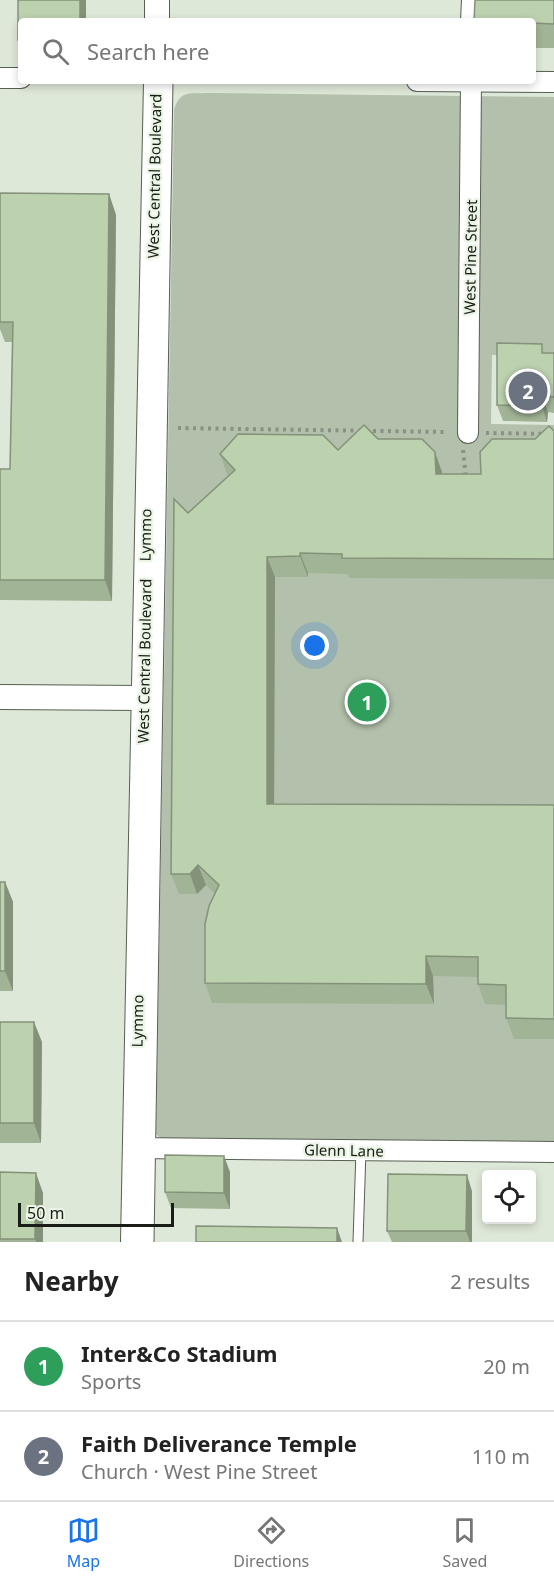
<!DOCTYPE html>
<html lang="en">
<head>
<meta charset="utf-8">
<style>
	:root { --surface:#fff; --page:#f6f6f6; --text:#222; --muted:#767676; --line:#e0e0e0; --accent:#1a73e8 }
	body { margin:0; font-family:"Noto Sans",sans-serif; background:var(--page); color:var(--text) }
	.controls { position:absolute; right:18px; bottom:18px; display:grid; overflow:hidden; border-radius:6px; box-shadow:0 3px 9px #0003 }
	.controls button { width:54px; height:54px; display:grid; place-items:center; padding:0; border:0; border-bottom:2px solid var(--line); background:var(--surface); color:var(--text); font:30px sans-serif }
	.scale { position:absolute; left:18px; bottom:15px; width:156px; box-sizing:border-box; padding-left:6px; border:3px solid #191c17; border-top:0; font-size:16px; line-height:21px; white-space:nowrap; color:#191c17; -webkit-text-stroke:4px #ebf5e5; paint-order:stroke }
	.you { position:absolute; left:315px; top:646px; width:21px; height:21px; margin:-15px; border:4px solid #fff; border-radius:50%; background:#1a73e8; box-shadow:0 0 0 9px #1a73e833 }
	.badge { display:grid; place-items:center; width:39px; height:39px; border-radius:50%; background:var(--accent); color:#fff; font-size:20px; font-weight:700 }
	.pin { position:absolute; translate:-50% -50%; border:3px solid #fff; box-shadow:0 2px 6px #0006 }
	.list { margin:0; padding:0; list-style:none }
	h2 { display:flex; justify-content:space-between; align-items:center; height:78px; margin:0; padding:0 24px; font-size:26px }
	h2 small { font-size:20px; font-weight:400; color:var(--muted) }
	.list li { display:grid; grid-template-columns:39px 1fr auto; gap:18px; align-items:center; box-sizing:border-box; height:90px; padding:0 24px; border-top:2px solid var(--line) }
	.list b { display:block; font-size:22px; white-space:nowrap }
	.list p { margin:0; font-size:20px; white-space:nowrap; color:var(--muted) }
	.list em { font-size:20px; font-style:normal; color:var(--muted) }
	.icon { flex:none; width:33px; height:33px; fill:none; stroke:currentColor; stroke-width:2; stroke-linecap:round; stroke-linejoin:round }
	.map { position:relative; flex:none; width:554px; height:1242px; overflow:hidden }
	.search { position:absolute; background:var(--surface); box-shadow:0 3px 9px #0003; left:18px; right:18px; top:18px; height:66px; display:flex; align-items:center; gap:15px; box-sizing:border-box; padding:0 21px; border-radius:6px; color:var(--muted); font-size:22px }
	.sheet { height:258px; background:var(--surface) }
	nav { display:flex; justify-content:space-around; align-items:center; box-sizing:border-box; height:84px; border-top:2px solid var(--line); background:var(--surface); font-size:16px; color:var(--muted) }
	nav a { display:grid; justify-items:center; gap:3px }
	nav .on { color:var(--accent) }
	.map>svg:first-child { display:block }
	.green { fill:#b3c0ab }
	.lines { fill:none; stroke-linecap:round; stroke-linejoin:round }
	.service-casing { stroke:#575f52; stroke-width:11 }
	.minor-casing { stroke:#575f52; stroke-width:22 }
	.tertiary-casing { stroke:#575f52; stroke-width:26 }
	.path { stroke:#899084; stroke-width:4; stroke-dasharray:3 4.5; stroke-linecap:butt }
	.service { stroke:#fff; stroke-width:9 }
	.minor { stroke:#fff; stroke-width:20 }
	.tertiary { stroke:#fff; stroke-width:24 }
	.wall { fill:#a2b496 }
	.shaded-wall { fill:#84927a }
	.building { fill:#bcd1ae; stroke:#84927a; stroke-width:1.5 }
	.labels { text-anchor:middle; dominant-baseline:central; stroke-width:4.5; stroke-linejoin:round; paint-order:stroke }
	.street-label { font-size:15px; fill:#191c17; stroke:#ebf5e5 }
</style>
</head>
<body>
<div class="map">
<svg width="554" height="1242" viewBox="0 0 554 1242">
	<rect width="100%" height="100%" fill="#dee8d8"/>
	<path class="green" d="M 207,93 L 554,97 L 554,356 L 492,355 L 491,424 L 554,425 L 554,1142 L 169,1138 L 160,1138 L 156,1134 L 174,110 C 180,90 189,94 207,93 Z"/>
	<g class="lines">
		<g class="service-casing">
			<g id="service">
				<path d="M 149,1242 L 168,81"/>
				<path d="M 358,1242 L 361,1150"/>
			</g>
		</g>
		<g class="minor-casing">
			<g id="minor">
				<path d="M 471,21 L 472,0"/>
				<path d="M 0,78 L 21,78"/>
				<path d="M 417,81 L 554,82"/>
				<path d="M 468,433 L 471,81"/>
				<path d="M 134,1148 L 554,1152"/>
			</g>
		</g>
		<g class="tertiary-casing">
			<g id="tertiary">
				<path d="M 157,21 L 157,0"/>
				<path d="M 0,697 L 143,698"/>
				<path d="M 133,1242 L 156,81"/>
			</g>
		</g>
		<g class="path">
			<path d="M 178,428 L 448,432"/>
			<path d="M 486,433 L 554,434"/>
			<path d="M 463,450 L 466,478"/>
		</g>
		<use href="#service" class="service"/>
		<use href="#minor" class="minor"/>
		<use href="#tertiary" class="tertiary"/>
	</g>
	<g class="wall">
		<path d="M 18,0 L 86,0 L 86,21 L 21,21 L 21,49 L 18,40 Z"/>
		<path d="M 554,0 L 554,48 L 533,48 L 533,21 Z"/>
		<path d="M 0,193 L 109,194 L 116,215 L 112,601 L 0,600 L 0,469 L 10,469 L 12,342 L 5,342 L 0,329 Z"/>
		<path d="M 545,353 L 554,353 L 554,413 L 548,412 L 547,422 L 503,421 L 497,405 Z"/>
		<path d="M 554,431 L 554,579 L 349,578 L 348,574 L 308,573 L 308,577 L 275,577 L 274,804 L 554,805 L 554,1039 L 514,1039 L 506,1018 L 506,1005 L 485,1004 L 478,984 L 478,977 L 433,976 L 434,1004 L 212,1003 L 205,983 L 215,894 L 206,885 L 197,894 L 179,894 L 171,874 L 188,513 L 229,475 L 227,474 L 220,454 L 338,450 L 378,439 L 442,472 L 442,474 L 481,474 L 535,439 Z"/>
		<path d="M 0,882 L 5,882 L 13,902 L 13,991 L 0,991 Z"/>
		<path d="M 0,1022 L 42,1042 L 41,1143 L 0,1143 Z"/>
		<path d="M 0,1172 L 43,1193 L 43,1242 L 0,1242 Z"/>
		<path d="M 230,1172 L 230,1209 L 171,1208 L 165,1192 Z"/>
		<path d="M 472,1191 L 472,1242 L 392,1242 L 387,1231 Z"/>
	</g>
	<g class="shaded-wall">
		<rect x="80" y="0" width="6" height="21"/>
		<path d="M 109,194 L 116,215 L 112,601 L 105,580 Z"/>
		<path d="M 542,396 L 548,412 L 547,422 L 542,406 Z"/>
		<path d="M 435,452 L 442,472 L 443,494 L 436,474 Z"/>
		<path d="M 300,553 L 308,573 L 308,577 L 300,556 Z"/>
		<path d="M 267,557 L 275,577 L 274,825 L 267,804 Z"/>
		<path d="M 198,865 L 206,885 L 197,894 L 190,874 Z"/>
		<path d="M 5,882 L 13,902 L 13,991 L 5,971 Z"/>
		<path d="M 426,956 L 433,976 L 434,1004 L 426,984 Z"/>
		<path d="M 34,1022 L 42,1042 L 41,1143 L 34,1123 Z"/>
		<path d="M 224,1156 L 230,1172 L 230,1209 L 224,1193 Z"/>
		<path d="M 36,1173 L 43,1193 L 43,1242 L 36,1242 L 35,1239 Z"/>
		<path d="M 467,1175 L 472,1191 L 472,1242 L 470,1242 L 466,1231 Z"/>
		<path d="M 337,1228 L 342,1242 L 337,1242 Z"/>
	</g>
	<g class="building">
		<path d="M 18,0 L 80,0 L 80,21 L 21,21 L 21,40 L 18,40 Z"/>
		<path d="M 475,0 L 554,0 L 554,24 L 533,23 L 533,21 L 474,21 Z"/>
		<path d="M 0,193 L 109,194 L 105,580 L 0,580 L 0,469 L 10,469 L 13,322 L 0,322 Z"/>
		<path d="M 497,343 L 542,344 L 542,353 L 554,353 L 554,397 L 542,396 L 542,406 L 497,405 Z"/>
		<path d="M 364,425 L 378,439 L 422,439 L 435,452 L 436,474 L 481,474 L 480,452 L 492,439 L 535,439 L 549,426 L 554,431 L 554,559 L 342,558 L 342,554 L 300,553 L 300,556 L 267,557 L 267,804 L 554,805 L 554,1019 L 506,1018 L 506,985 L 478,984 L 478,957 L 426,956 L 426,984 L 205,983 L 205,924 L 209,906 L 219,885 L 198,865 L 190,874 L 171,874 L 174,499 L 188,513 L 235,470 L 220,454 L 238,434 L 323,435 L 338,450 Z"/>
		<rect x="0" y="882" width="5" height="89"/>
		<rect x="0" y="1022" width="34" height="101"/>
		<path d="M 165,1155 L 224,1156 L 224,1193 L 165,1192 Z"/>
		<path d="M 0,1172 L 36,1173 L 35,1239 L 0,1239 Z"/>
		<path d="M 388,1174 L 467,1175 L 466,1231 L 387,1231 Z"/>
		<path d="M 196,1226 L 337,1228 L 337,1242 L 196,1242 Z"/>
	</g>
	<g class="labels">
		<g class="street-label">
			<text transform="translate(154 176) rotate(-89)">West Central Boulevard</text>
			<text transform="translate(470 257) rotate(-89)">West Pine Street</text>
			<text transform="translate(145 535) rotate(-89)">Lymmo</text>
			<text transform="translate(144 661) rotate(-89)">West Central Boulevard</text>
			<text transform="translate(137 1021) rotate(-89)">Lymmo</text>
			<text transform="translate(344 1150) rotate(1)">Glenn Lane</text>
		</g>
	</g>
</svg>
<div class="controls">
<button><svg class="icon" aria-label="locate" viewBox="0 0 24 24"><circle cx="12" cy="12" r="6"/><path d="M12 2v4M12 18v4M2 12h4M18 12h4"/></svg></button>
</div>
<div class="scale">50 m</div>
<div class="you"></div>
<div class="pin badge" style="left:367px;top:702px;background:#2e9e5b">1</div>
<div class="pin badge" style="left:528px;top:391px;background:#6b7280">2</div>
<div class="search"><svg class="icon" aria-label="search" viewBox="0 0 24 24"><circle cx="10" cy="10" r="6"/><path d="M15 15l6 6"/></svg>Search here</div>
</div>
<section class="sheet">
<h2>Nearby<small>2 results</small></h2>
<ul class="list">
<li><span class="badge" style="background:#2e9e5b">1</span><div><b>Inter&amp;Co Stadium</b><p>Sports</p></div><em>20 m</em></li>
<li><span class="badge" style="background:#6b7280">2</span><div><b>Faith Deliverance Temple</b><p>Church · West Pine Street</p></div><em>110 m</em></li>
</ul>
</section>
<nav>
<a class="on"><svg class="icon" aria-label="map" viewBox="0 0 24 24"><path d="M3 6l6-2 6 2 6-2v14l-6 2-6-2-6 2zM9 4v14M15 6v14"/></svg>Map</a>
<a><svg class="icon" aria-label="directions" viewBox="0 0 24 24"><path d="M12 3l9 9-9 9-9-9zM9 14v-3h6M13 9l2 2-2 2"/></svg>Directions</a>
<a><svg class="icon" aria-label="saved" viewBox="0 0 24 24"><path d="M7 4h10v16l-5-4-5 4z"/></svg>Saved</a>
</nav>
</body>
</html>
